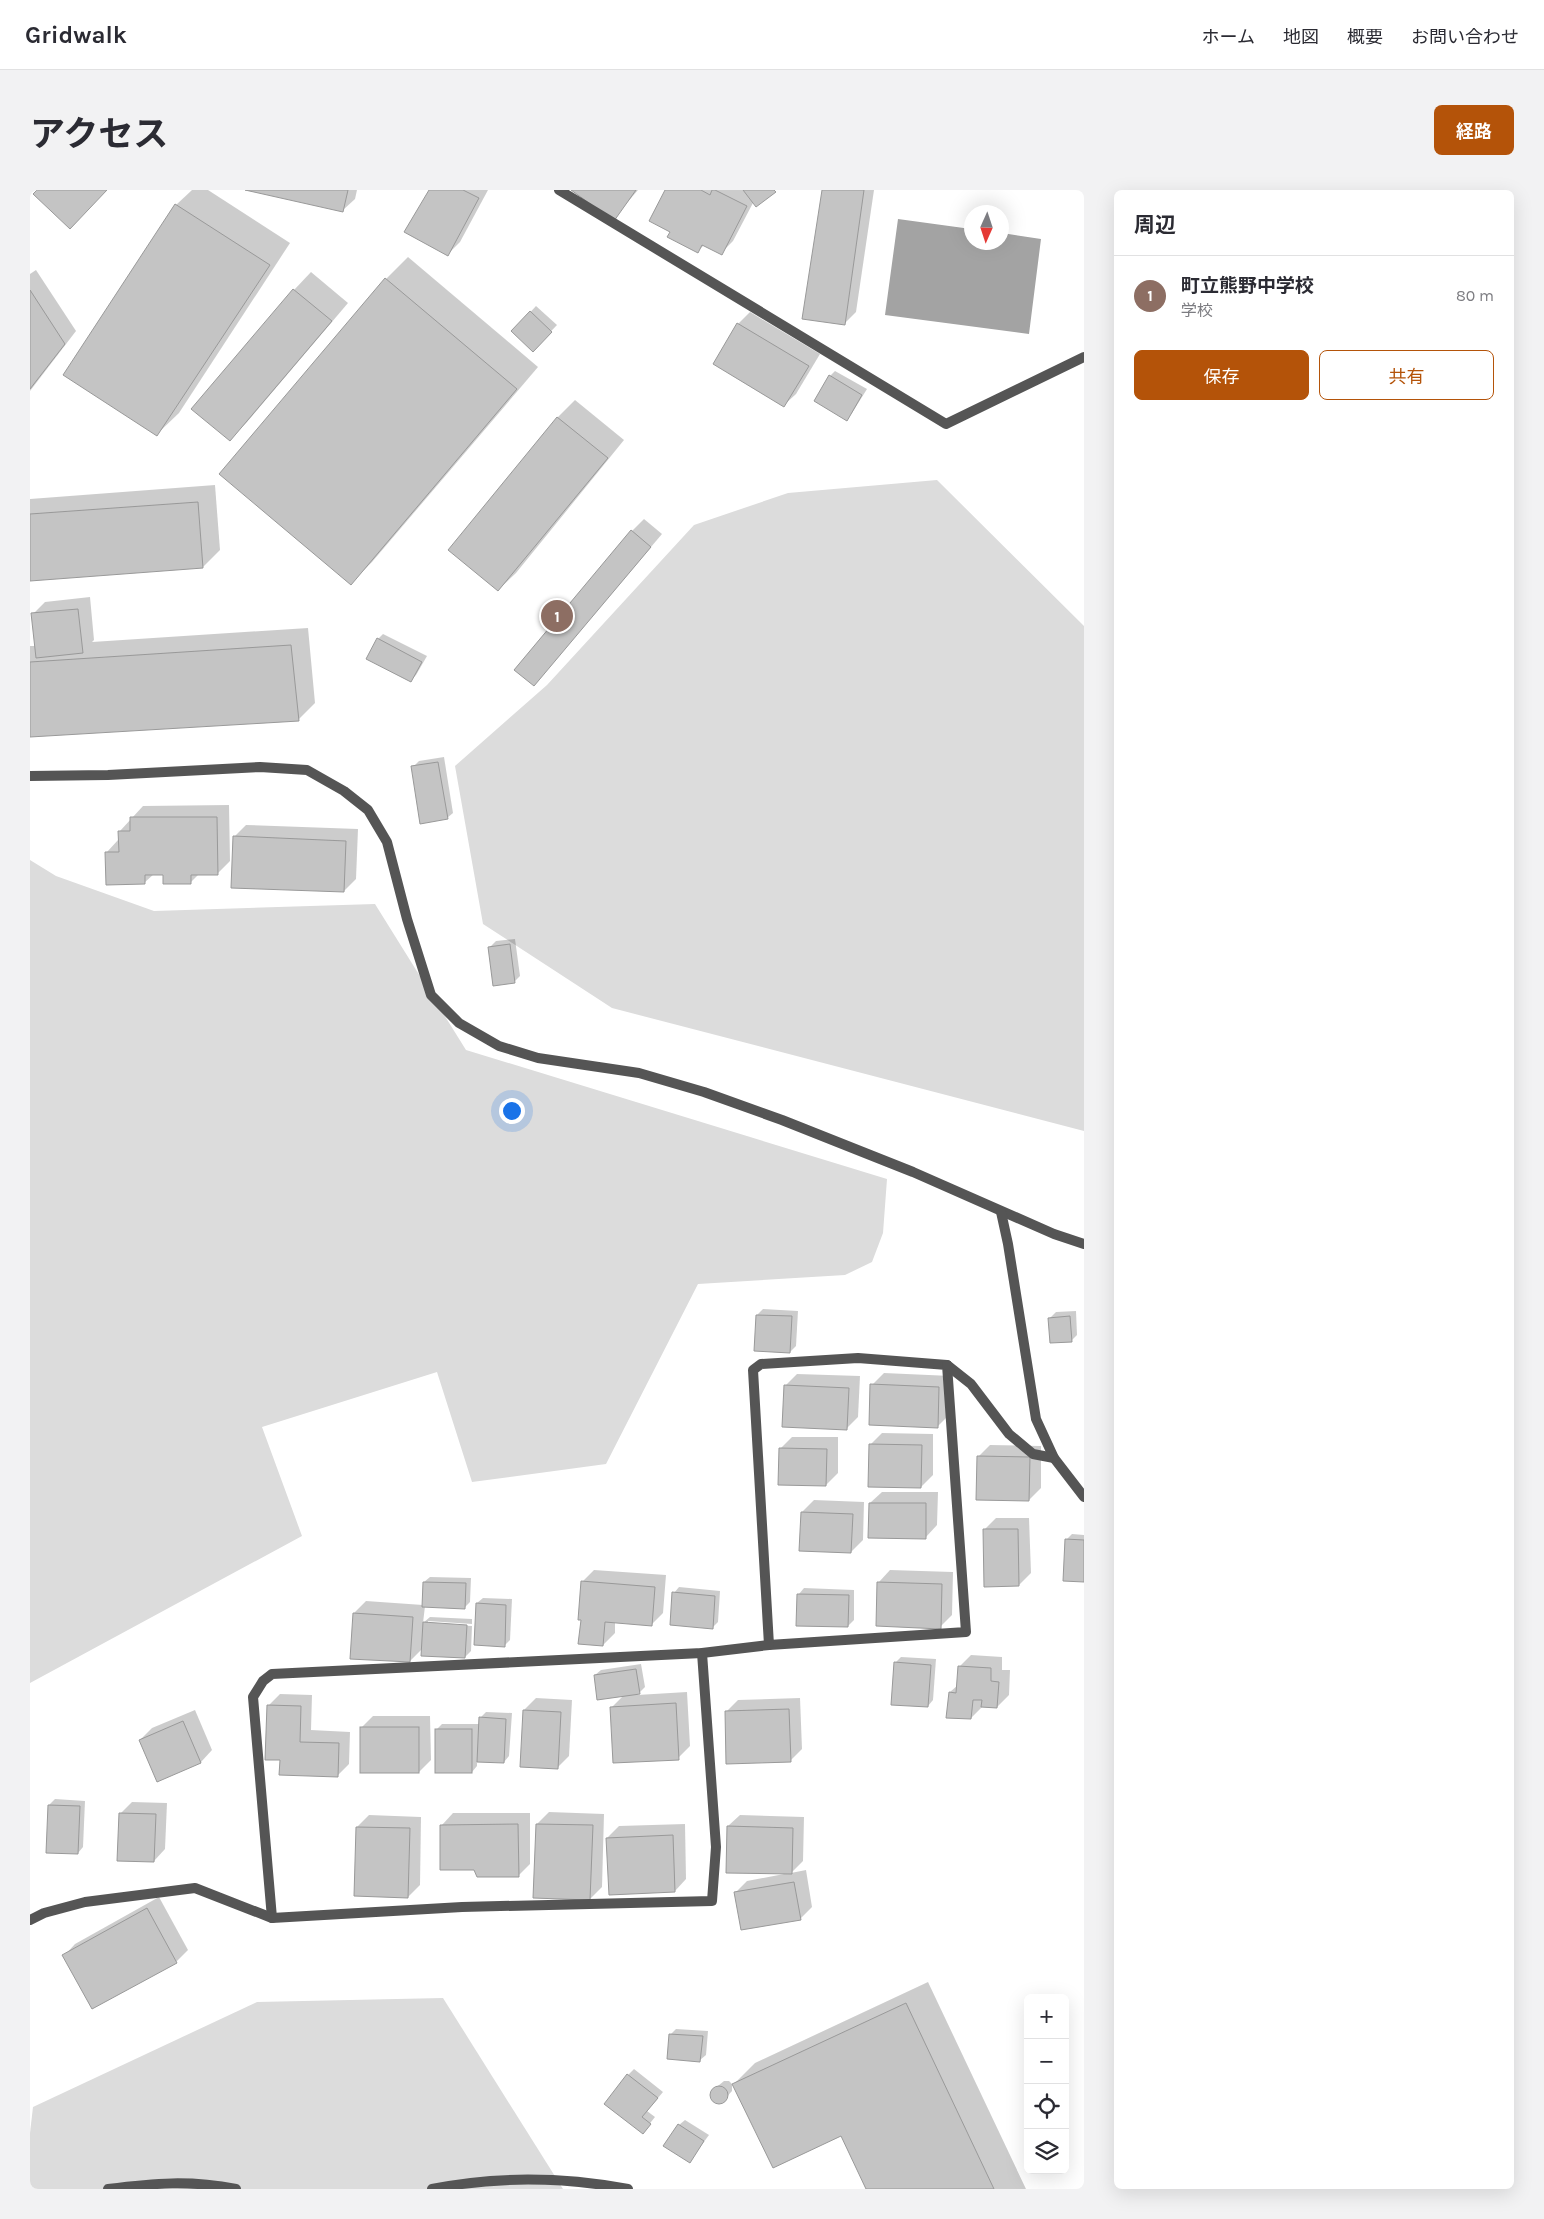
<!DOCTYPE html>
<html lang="ja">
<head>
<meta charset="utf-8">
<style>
	:root { --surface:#fff; --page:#f2f2f3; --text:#2b2b33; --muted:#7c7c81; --line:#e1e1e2; --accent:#b45309 }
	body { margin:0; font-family:Karla,"Noto Sans JP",sans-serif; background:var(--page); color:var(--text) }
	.controls { position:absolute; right:15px; bottom:15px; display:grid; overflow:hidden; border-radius:8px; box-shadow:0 5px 20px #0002 }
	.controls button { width:45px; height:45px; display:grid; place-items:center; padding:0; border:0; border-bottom:1px solid var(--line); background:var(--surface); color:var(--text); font:25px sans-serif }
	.compass { position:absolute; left:934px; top:15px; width:45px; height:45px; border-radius:50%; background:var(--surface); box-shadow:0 5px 20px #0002; rotate:183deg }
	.you { position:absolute; left:481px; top:920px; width:18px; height:18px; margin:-12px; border:4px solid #fff; border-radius:50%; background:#1a73e8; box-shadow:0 0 0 8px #1a73e833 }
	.badge { display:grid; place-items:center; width:32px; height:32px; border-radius:50%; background:var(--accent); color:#fff; font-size:16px; font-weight:700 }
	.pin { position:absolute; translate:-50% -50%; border:2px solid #fff; box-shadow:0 1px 5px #0006 }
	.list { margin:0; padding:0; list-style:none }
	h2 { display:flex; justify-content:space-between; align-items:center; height:65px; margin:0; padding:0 20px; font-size:21px }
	h2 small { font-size:16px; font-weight:400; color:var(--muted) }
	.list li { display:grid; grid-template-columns:32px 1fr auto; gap:15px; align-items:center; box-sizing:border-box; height:80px; padding:0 20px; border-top:1px solid var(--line) }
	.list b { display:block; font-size:19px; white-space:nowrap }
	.list p { margin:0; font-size:16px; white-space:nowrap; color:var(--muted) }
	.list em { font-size:16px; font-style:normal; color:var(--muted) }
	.actions { display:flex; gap:10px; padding:15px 20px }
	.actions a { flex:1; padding:11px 0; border:1px solid var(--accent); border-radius:8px; text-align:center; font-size:18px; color:var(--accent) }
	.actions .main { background:var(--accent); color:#fff }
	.icon { flex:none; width:28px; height:28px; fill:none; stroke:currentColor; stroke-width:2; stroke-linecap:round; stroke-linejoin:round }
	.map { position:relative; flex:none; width:1054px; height:1999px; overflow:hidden; border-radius:8px }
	header { display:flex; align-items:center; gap:30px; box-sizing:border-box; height:70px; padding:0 25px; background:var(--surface); border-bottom:1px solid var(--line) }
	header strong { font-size:24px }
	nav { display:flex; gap:28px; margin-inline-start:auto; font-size:18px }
	.intro { display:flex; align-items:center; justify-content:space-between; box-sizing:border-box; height:120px; padding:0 30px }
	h1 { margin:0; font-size:35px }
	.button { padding:12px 22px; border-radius:8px; background:var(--accent); color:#fff; font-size:18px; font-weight:700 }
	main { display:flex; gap:30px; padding:0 30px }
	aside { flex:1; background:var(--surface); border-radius:8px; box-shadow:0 5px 20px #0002 }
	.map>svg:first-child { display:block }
	.green { fill:#dcdcdc }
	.water { fill:#a3a3a3 }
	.shadow { fill:#0003 }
	.building { fill:#c4c4c4; stroke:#999 }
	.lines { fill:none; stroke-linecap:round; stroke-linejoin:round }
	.street { stroke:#555; stroke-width:10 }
</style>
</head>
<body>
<header>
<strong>Gridwalk</strong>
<nav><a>ホーム</a><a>地図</a><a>概要</a><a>お問い合わせ</a></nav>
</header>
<div class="intro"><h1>アクセス</h1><a class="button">経路</a></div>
<main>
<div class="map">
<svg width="1054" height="1999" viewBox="0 0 1054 1999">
	<rect width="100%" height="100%" fill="#fff"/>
	<g class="green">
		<path d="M 907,290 L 1054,436 L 1054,941 L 582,818 L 453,734 L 425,576 L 517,495 L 664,335 L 758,303 Z"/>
		<path d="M 0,670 L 26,686 L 124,721 L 345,714 L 436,860 L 857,989 L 853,1043 L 842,1072 L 815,1085 L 668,1094 L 576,1274 L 442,1292 L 407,1182 L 232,1237 L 272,1346 L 0,1493 Z"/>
		<path d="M 413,1808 L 533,1999 L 0,1999 L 0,1943 L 3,1917 L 227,1812 Z"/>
	</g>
	<path class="water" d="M 868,29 L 941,39 L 942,52 L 972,52 L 972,43 L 1011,49 L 999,144 L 855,125 Z"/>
	<g class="shadow">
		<path d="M 162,0 L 178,0 L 260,53 L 149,223 L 127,244 L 146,15 Z"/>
		<path d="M 221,0 L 327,0 L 325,9 L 313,20 Z"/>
		<path d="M 401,0 L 458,0 L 430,52 L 418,64 L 375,41 Z"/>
		<path d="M 543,0 L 608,0 L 583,29 Z"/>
		<path d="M 636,0 L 745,0 L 727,15 L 724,11 L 703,51 L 691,63 L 674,55 L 668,61 L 641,42 Z"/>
		<path d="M 793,0 L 844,0 L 826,122 L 814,134 Z"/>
		<path d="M 378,67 L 508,177 L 342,372 L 321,393 L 190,284 L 356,89 Z"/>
		<path d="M 6,80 L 46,141 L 0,201 L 0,84 Z"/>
		<path d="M 281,82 L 318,113 L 217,232 L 200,249 L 163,218 L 264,100 Z"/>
		<path d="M 506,116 L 527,135 L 503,160 L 483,141 Z"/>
		<path d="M 720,122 L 790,164 L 766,204 L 754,215 L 708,134 Z"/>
		<path d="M 805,181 L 837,199 L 822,223 L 817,229 L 800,186 Z"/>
		<path d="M 545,210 L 594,250 L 486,383 L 468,400 L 420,360 L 528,227 Z"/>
		<path d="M 185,295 L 190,360 L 173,377 L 0,390 L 0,309 Z"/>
		<path d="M 614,329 L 632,344 L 504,495 L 602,341 Z"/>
		<path d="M 60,407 L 64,450 L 62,452 L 278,438 L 285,513 L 268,530 L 0,546 L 0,456 L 6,456 L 3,424 L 15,412 Z"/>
		<path d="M 353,444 L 397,466 L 386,485 L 381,490 L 348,449 Z"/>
		<path d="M 414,567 L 423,623 L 417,628 L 383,577 L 389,571 Z"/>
		<path d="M 199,615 L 200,671 L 188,683 L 169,684 L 161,692 L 134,684 L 124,684 L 114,693 L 77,662 L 88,650 L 90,641 L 113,616 Z"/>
		<path d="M 216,635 L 328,639 L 326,689 L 314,701 L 204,647 Z"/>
		<path d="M 485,749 L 490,786 L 484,792 L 460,757 L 466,751 Z"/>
		<path d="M 733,1119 L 768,1121 L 766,1156 L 760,1162 L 727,1125 Z"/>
		<path d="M 1046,1121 L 1047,1145 L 1041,1151 L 1020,1128 L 1026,1122 Z"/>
		<path d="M 854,1183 L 921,1186 L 919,1225 L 907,1237 L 842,1195 Z"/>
		<path d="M 767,1184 L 830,1186 L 828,1227 L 816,1239 L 755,1196 Z"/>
		<path d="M 852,1243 L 903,1244 L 903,1285 L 891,1297 L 840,1255 Z"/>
		<path d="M 762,1247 L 808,1247 L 808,1283 L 796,1295 L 750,1259 Z"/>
		<path d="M 960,1255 L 1011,1256 L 1011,1298 L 999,1310 L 948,1267 Z"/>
		<path d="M 852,1302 L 908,1302 L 907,1335 L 896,1347 L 840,1313 Z"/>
		<path d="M 784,1310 L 834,1312 L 833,1350 L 821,1362 L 772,1322 Z"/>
		<path d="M 966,1328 L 999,1328 L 1001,1383 L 989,1395 L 954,1340 Z"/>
		<path d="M 1042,1344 L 1054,1345 L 1054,1391 L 1036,1350 Z"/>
		<path d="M 564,1380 L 636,1385 L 633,1423 L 621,1435 L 585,1432 L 585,1443 L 573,1455 L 552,1429 L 552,1392 Z"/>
		<path d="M 860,1380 L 923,1382 L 922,1425 L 910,1437 L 849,1392 Z"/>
		<path d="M 400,1387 L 441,1388 L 440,1412 L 434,1418 L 395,1416 L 393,1433 L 400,1427 L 442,1429 L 442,1434 L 398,1431 L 398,1434 L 442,1436 L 441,1461 L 435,1467 L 393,1458 L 380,1471 L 324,1423 L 336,1411 L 393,1415 L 394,1392 Z"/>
		<path d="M 649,1397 L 690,1401 L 688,1432 L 682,1438 L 644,1403 Z"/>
		<path d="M 774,1398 L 824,1400 L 824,1430 L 818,1436 L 769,1404 Z"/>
		<path d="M 453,1408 L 482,1409 L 480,1450 L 474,1456 L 447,1413 Z"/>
		<path d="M 941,1465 L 972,1467 L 972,1480 L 980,1480 L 979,1505 L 967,1517 L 953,1516 L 941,1528 L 918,1526 L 920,1502 L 928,1495 L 929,1477 Z"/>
		<path d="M 871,1467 L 906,1469 L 903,1510 L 898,1516 L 865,1473 Z"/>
		<path d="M 611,1474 L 615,1497 L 607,1505 L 657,1502 L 660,1556 L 648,1568 L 581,1518 L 594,1505 L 565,1485 L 571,1480 Z"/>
		<path d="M 250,1504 L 282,1505 L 281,1540 L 320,1542 L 319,1574 L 307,1586 L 251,1569 L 238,1516 Z"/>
		<path d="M 506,1508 L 542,1510 L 539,1566 L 527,1578 L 494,1520 Z"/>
		<path d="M 770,1508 L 772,1559 L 760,1571 L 696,1522 L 708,1510 Z"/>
		<path d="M 165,1520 L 182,1560 L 171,1572 L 128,1591 L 110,1550 L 122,1538 Z"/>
		<path d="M 456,1522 L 482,1523 L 479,1566 L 474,1572 L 447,1571 L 447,1576 L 442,1582 L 406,1540 L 412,1534 L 450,1534 L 450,1528 Z"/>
		<path d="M 343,1526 L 400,1526 L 401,1570 L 389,1582 L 331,1538 Z"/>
		<path d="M 25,1609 L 55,1611 L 53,1657 L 48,1663 L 19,1615 Z"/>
		<path d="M 102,1612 L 137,1613 L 135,1659 L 124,1671 L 91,1623 Z"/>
		<path d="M 519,1622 L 574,1624 L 572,1697 L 560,1709 L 507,1634 Z"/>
		<path d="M 423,1623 L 500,1623 L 500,1674 L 488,1686 L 444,1679 L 412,1635 Z"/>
		<path d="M 339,1625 L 391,1627 L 390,1695 L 378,1707 L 327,1637 Z"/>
		<path d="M 710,1625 L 774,1627 L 773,1671 L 761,1683 L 776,1680 L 782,1717 L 770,1729 L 705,1703 L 717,1691 L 754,1684 L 698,1636 Z"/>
		<path d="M 655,1634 L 656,1689 L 645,1701 L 577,1648 L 589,1636 Z"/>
		<path d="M 129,1707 L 158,1760 L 146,1772 L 34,1766 L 45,1754 Z"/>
		<path d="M 898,1792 L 996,1999 L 838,1999 L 812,1945 L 704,1894 L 725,1873 Z"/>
		<path d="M 646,1839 L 678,1841 L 676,1865 L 670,1870 L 640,1845 Z"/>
		<path d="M 604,1879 L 633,1902 L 617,1921 L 625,1927 L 613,1942 L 598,1885 Z"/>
		<path d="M 694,1891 L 699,1891 L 702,1894 L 702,1901 L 693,1911 L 685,1911 L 681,1905 L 683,1900 Z"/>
		<path d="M 655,1930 L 679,1945 L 659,1972 L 649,1935 Z"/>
	</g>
	<g class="building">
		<path d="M 7,0 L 77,0 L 40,39 L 3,4 Z"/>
		<path d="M 215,0 L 318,0 L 313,22 Z"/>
		<path d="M 399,0 L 433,0 L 449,8 L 418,66 L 374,42 Z"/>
		<path d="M 541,0 L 606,0 L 584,31 Z"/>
		<path d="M 635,0 L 671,0 L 680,5 L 682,0 L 685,0 L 717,16 L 692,65 L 672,55 L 668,63 L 637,47 L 640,42 L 619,31 Z"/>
		<path d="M 713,0 L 744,0 L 746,2 L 726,17 Z"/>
		<path d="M 792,0 L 834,0 L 815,135 L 772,129 Z"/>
		<path d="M 145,14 L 240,75 L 127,246 L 33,185 Z"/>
		<path d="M 355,88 L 487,199 L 321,395 L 189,284 Z"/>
		<path d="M 263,99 L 302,131 L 200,251 L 161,219 Z"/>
		<path d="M 0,100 L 35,154 L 0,199 Z"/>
		<path d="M 500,121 L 522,142 L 503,162 L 481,141 Z"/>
		<path d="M 707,133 L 779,176 L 754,217 L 683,174 Z"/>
		<path d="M 799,185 L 832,205 L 817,231 L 784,211 Z"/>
		<path d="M 527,227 L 578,268 L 468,401 L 418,360 Z"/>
		<path d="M 168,312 L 173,378 L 0,391 L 0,324 Z"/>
		<path d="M 601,340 L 621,357 L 504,496 L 484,480 Z"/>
		<path d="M 48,419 L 53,463 L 6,468 L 1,423 Z"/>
		<path d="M 347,448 L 392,472 L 381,492 L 336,469 Z"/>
		<path d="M 261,455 L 269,531 L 0,547 L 0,472 Z"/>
		<path d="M 408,572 L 418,629 L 390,634 L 381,576 Z"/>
		<path d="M 100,627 L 187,627 L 188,685 L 161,685 L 161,694 L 133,694 L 133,685 L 115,685 L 115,694 L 76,695 L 75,662 L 89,662 L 88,641 L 100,641 Z"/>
		<path d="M 203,646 L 316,651 L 314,702 L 201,698 Z"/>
		<path d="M 480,754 L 485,793 L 463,796 L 458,757 Z"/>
		<path d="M 726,1125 L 762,1126 L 760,1163 L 724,1161 Z"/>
		<path d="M 1040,1126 L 1042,1152 L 1020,1153 L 1018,1128 Z"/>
		<path d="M 840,1194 L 909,1197 L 908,1238 L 839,1235 Z"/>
		<path d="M 754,1195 L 819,1198 L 817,1240 L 752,1237 Z"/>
		<path d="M 839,1254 L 892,1255 L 891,1298 L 838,1297 Z"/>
		<path d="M 749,1258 L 797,1259 L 796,1296 L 748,1295 Z"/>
		<path d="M 947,1266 L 1000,1267 L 999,1311 L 946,1310 Z"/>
		<path d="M 839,1313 L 896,1313 L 896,1349 L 838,1348 Z"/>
		<path d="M 771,1322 L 823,1324 L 821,1363 L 769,1361 Z"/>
		<path d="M 953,1339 L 988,1339 L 989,1396 L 954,1397 Z"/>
		<path d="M 1035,1349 L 1054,1350 L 1054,1392 L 1033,1391 Z"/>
		<path d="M 551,1391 L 625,1397 L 622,1436 L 575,1432 L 573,1456 L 548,1454 L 551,1430 L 548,1430 Z"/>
		<path d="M 393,1392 L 436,1393 L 435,1419 L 392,1417 Z"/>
		<path d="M 847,1392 L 912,1394 L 911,1439 L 846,1436 Z"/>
		<path d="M 642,1402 L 685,1406 L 683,1439 L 640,1435 Z"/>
		<path d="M 767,1404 L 819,1405 L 818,1437 L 766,1436 Z"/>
		<path d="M 446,1413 L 476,1415 L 475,1457 L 444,1455 Z"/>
		<path d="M 323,1423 L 383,1427 L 380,1472 L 320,1469 Z"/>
		<path d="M 393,1432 L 437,1435 L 435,1468 L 391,1466 Z"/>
		<path d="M 864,1472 L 901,1475 L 898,1517 L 861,1515 Z"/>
		<path d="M 928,1476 L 961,1478 L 961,1491 L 969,1492 L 967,1518 L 951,1517 L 952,1510 L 943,1510 L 941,1529 L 916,1528 L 919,1502 L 926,1503 Z"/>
		<path d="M 606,1479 L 610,1504 L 567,1510 L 564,1485 Z"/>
		<path d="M 646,1513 L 649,1570 L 583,1573 L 580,1517 Z"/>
		<path d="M 237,1515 L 271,1516 L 270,1552 L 309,1553 L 308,1587 L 249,1585 L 250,1570 L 235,1570 Z"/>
		<path d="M 759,1519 L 761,1572 L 696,1574 L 695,1521 Z"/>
		<path d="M 493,1520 L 531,1522 L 528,1579 L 490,1577 Z"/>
		<path d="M 449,1527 L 476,1529 L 474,1573 L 447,1572 Z"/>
		<path d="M 153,1531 L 171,1573 L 127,1592 L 109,1550 Z"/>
		<rect x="330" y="1537" width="59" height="46"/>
		<rect x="405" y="1539" width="37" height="44"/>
		<path d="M 18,1615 L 50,1616 L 48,1664 L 16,1663 Z"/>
		<path d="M 89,1623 L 126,1624 L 124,1672 L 87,1671 Z"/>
		<path d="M 488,1634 L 489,1687 L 447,1687 L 444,1680 L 410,1680 L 410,1635 Z"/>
		<path d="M 506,1634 L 563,1635 L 560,1710 L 503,1708 Z"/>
		<path d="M 697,1636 L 763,1638 L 762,1684 L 696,1683 Z"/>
		<path d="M 326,1637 L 380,1638 L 378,1708 L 324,1706 Z"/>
		<path d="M 643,1645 L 645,1702 L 579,1705 L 576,1648 Z"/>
		<path d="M 764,1692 L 771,1730 L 711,1740 L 704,1702 Z"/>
		<path d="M 117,1718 L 147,1773 L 62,1819 L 32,1765 Z"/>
		<path d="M 876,1813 L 964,1999 L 836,1999 L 811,1946 L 743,1978 L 702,1894 Z"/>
		<path d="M 639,1844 L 673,1846 L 670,1872 L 637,1869 Z"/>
		<path d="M 597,1884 L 628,1908 L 612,1927 L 621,1934 L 613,1944 L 574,1914 Z"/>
		<circle cx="689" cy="1905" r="9"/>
		<path d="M 648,1934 L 674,1951 L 660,1973 L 633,1956 Z"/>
	</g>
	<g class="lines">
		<g class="street">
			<path d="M 529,0 L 916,234 L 1054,167"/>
			<path d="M 0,586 L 78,585 L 230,577 L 277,580 L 314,601 L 338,620 L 357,652 L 377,729 L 401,805 L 429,833 L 469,856 L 508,868 L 609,883 L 674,902 L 752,930 L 883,982 L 1024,1044 L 1054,1054"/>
			<path d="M 971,1022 L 978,1054 L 1006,1229 L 1024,1268 L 1054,1307"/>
			<path d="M 828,1168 L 917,1175 L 936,1442 L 739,1455 L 723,1180 L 731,1174 Z"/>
			<path d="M 917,1175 L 941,1194 L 979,1244 L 1003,1264 L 1024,1268"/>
			<path d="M 242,1728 L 223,1507 L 233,1491 L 242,1484 L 672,1463 L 739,1455"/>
			<path d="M 0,1730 L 14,1723 L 55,1712 L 165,1698 L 242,1728 L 432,1717 L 682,1711 L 686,1657 L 672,1463"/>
			<path d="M 78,1999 C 124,1993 160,1990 206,1999"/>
			<path d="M 402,1999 C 467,1986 533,1987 598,1999"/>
		</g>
	</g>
</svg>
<div class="controls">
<button>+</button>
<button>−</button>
<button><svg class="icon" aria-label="locate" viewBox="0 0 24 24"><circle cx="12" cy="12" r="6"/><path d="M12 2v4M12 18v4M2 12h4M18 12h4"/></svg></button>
<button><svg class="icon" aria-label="layers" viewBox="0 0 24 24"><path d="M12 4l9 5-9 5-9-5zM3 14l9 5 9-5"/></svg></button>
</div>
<svg class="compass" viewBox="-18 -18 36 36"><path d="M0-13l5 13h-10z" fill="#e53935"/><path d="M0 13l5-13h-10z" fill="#7c7c81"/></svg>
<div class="you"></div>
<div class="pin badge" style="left:527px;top:426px;background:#8d6e63">1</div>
</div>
<aside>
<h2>周辺<small></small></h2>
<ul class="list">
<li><span class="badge" style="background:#8d6e63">1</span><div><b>町立熊野中学校</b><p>学校</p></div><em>80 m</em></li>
</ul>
<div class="actions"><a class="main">保存</a><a>共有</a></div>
</aside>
</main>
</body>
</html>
